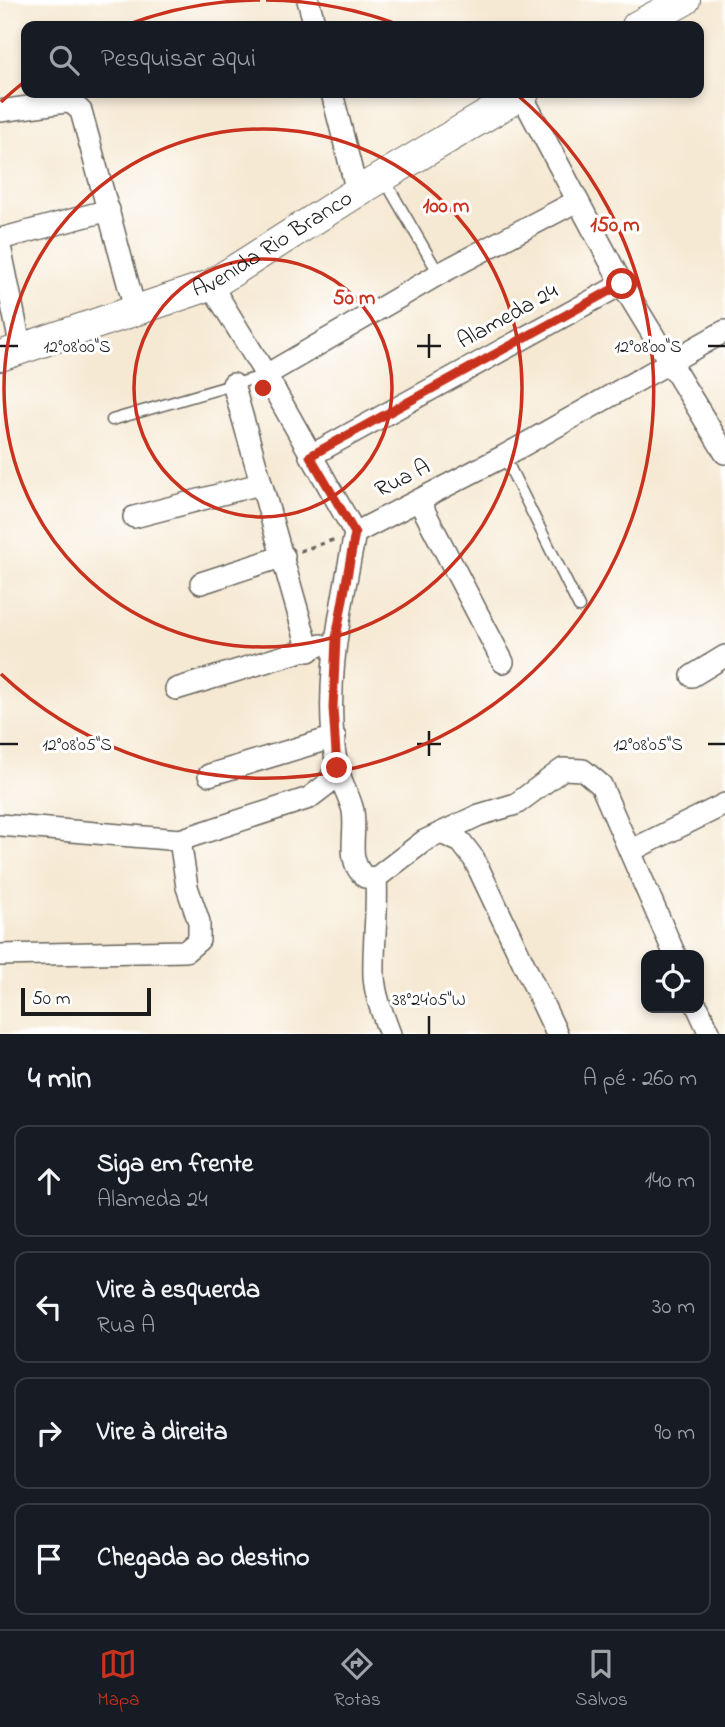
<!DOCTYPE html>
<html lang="pt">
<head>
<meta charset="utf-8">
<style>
	:root { --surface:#171b24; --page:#242831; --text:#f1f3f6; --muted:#9ea1a6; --line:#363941; --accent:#c8321e }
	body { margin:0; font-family:"Indie Flower",sans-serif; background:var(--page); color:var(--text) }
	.controls { position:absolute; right:21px; bottom:21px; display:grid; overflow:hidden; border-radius:14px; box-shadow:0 4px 10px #0003 }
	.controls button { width:63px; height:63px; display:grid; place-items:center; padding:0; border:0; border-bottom:2px solid var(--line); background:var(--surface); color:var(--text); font:35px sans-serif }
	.scale { position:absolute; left:21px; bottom:18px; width:130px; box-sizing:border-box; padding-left:7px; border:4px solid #1c1c1c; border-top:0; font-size:19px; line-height:24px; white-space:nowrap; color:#1c1c1c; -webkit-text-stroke:5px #fff; paint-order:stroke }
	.stop { position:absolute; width:21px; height:21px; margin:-16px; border:5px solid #c8321e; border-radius:50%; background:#fff }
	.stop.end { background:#c8321e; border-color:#fff; box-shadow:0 2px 7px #0008 }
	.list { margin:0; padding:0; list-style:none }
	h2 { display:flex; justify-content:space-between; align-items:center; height:91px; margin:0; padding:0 28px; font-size:30px }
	h2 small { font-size:23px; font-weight:400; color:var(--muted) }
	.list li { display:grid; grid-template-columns:46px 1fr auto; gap:21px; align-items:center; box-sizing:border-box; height:112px; margin:0 14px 14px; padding:0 14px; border:2px solid var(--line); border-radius:14px }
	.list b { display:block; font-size:26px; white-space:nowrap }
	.list p { margin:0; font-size:23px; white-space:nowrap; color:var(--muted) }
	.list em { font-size:23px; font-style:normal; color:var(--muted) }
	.icon { flex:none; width:38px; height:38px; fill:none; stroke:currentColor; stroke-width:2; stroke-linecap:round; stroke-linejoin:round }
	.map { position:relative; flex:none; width:725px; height:1034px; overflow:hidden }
	.search { position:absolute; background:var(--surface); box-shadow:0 4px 10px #0003; left:21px; right:21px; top:21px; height:77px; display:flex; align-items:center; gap:18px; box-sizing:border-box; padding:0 24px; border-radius:14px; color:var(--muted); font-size:26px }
	.sheet { height:595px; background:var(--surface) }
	nav { display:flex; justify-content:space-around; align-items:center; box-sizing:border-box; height:98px; border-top:2px solid var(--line); background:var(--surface); font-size:19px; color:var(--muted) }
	nav a { display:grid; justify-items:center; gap:4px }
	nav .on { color:var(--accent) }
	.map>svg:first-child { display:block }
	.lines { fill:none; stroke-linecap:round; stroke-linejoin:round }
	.lane-casing { stroke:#68645c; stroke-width:13 }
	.street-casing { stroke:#68645c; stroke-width:24 }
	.secondary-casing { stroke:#68645c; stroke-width:32 }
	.path { stroke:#68645c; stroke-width:3.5; stroke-dasharray:5 5; stroke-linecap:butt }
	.lane { stroke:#fff; stroke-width:10 }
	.street { stroke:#fff; stroke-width:21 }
	.secondary { stroke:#fff; stroke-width:30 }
	.route { stroke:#c8321e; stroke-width:9 }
	.ticks { fill:none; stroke:#1c1c1c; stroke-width:2.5 }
	.ring { fill:none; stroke:#c8321e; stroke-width:3.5 }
	.labels { text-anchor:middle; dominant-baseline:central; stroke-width:6; stroke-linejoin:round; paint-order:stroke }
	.street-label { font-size:23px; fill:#1c1c1c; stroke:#fff }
	.ticks-label { font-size:18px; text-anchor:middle; fill:#1c1c1c; stroke:#fff; stroke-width:6; stroke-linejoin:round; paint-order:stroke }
	.centre { fill:#c8321e; stroke:#fff; stroke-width:3.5 }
	.ring-label { font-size:21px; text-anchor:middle; font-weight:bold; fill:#c8321e; stroke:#fff; stroke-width:6; stroke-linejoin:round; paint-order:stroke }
</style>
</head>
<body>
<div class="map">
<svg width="725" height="1034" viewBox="0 0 725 1034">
	<rect width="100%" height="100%" fill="#fff"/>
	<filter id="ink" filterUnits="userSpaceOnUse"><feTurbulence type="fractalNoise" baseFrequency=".0143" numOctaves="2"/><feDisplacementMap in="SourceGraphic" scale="14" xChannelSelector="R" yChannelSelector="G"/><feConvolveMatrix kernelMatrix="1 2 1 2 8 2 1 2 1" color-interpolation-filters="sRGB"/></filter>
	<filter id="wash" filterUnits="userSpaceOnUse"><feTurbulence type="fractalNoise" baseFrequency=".00686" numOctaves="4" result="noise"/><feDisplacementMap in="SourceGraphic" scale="28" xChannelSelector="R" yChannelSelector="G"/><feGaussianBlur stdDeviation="1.57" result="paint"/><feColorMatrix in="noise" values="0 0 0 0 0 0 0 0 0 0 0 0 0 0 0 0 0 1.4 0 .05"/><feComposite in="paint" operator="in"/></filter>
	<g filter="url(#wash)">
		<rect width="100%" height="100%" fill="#f6e9d3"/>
	</g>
	<g filter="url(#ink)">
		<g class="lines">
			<g class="lane-casing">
				<g id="lane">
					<path d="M 384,179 L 439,274"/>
					<path d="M 112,420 L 266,375"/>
					<path d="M 504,456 L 579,607"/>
				</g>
			</g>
			<g class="street-casing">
				<g id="street">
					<path d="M 308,0 L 315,26"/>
					<path d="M 332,93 L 357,192"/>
					<path d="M 521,94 L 622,284 L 725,453"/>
					<path d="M 0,111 L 65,102 L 72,103 L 81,111 L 135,309"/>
					<path d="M 0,239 L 109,210"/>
					<path d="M 0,246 L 21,349"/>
					<path d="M 211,285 L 266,375 L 355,533"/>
					<path d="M 266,375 L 439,274 L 577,201"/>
					<path d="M 233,384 L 309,651"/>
					<path d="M 310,456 L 622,284"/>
					<path d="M 419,501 L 503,662"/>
					<path d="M 134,517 L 260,484"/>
					<path d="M 355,533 C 341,608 322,690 337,766 C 340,782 350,796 353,811 C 357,834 345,860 365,877 L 376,878 C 378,911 373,943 374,976 C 375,996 383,1015 390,1034"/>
					<path d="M 355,533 L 504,456 L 725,331"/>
					<path d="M 201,583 L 284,556"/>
					<path d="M 692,676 L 725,656"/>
					<path d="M 176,689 L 321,645"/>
					<path d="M 209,775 L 335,737"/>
					<path d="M 0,825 L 180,840 L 309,798 L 326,785 L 337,768"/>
					<path d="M 441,833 L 461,842 L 474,859 L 557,1034"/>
					<path d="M 630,851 L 725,804"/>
					<path d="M 376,878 L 424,841 L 479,815 L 516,804 L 563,769 L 583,770 L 601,785 L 675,955"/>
					<path d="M 0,955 L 186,951 L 199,940 L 199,922 L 187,887 L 180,840"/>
					<path d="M 698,1008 L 710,1034"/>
				</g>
			</g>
			<g class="secondary-casing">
				<g id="secondary">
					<path d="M 637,26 L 685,0"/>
					<path id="s1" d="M 0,356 L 211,285 L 357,192 L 524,93"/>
				</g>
			</g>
			<path class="path" d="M 300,551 L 336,539"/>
			<use href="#lane" class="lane"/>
			<use href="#street" class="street"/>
			<use href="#secondary" class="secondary"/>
		</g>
	</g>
	<g class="lines" filter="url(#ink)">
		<path class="route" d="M 337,768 L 333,708 L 336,638 L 355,533 L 310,456 L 622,284"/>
	</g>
	<path class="ticks" d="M 429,334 L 429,358M 0,346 L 18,346M 417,346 L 441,346M 708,346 L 725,346M 429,731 L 429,756M 0,744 L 18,744M 417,744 L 441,744M 708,744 L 725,744M 429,1016 L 429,1034"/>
	<g class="ring">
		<circle cx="263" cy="388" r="129"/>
		<circle cx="263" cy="388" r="259"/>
		<path d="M1 102A388 388 0 0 1 24 82M124 26A388 388 0 0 1 260 0M266 0A388 388 0 0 1 402 26M515 93A388 388 0 1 1 1 674"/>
	</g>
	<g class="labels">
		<g class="street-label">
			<text stroke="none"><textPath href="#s1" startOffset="296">Avenida Rio Branco</textPath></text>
			<text transform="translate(508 317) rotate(-29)">Alameda 24</text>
			<text transform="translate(403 479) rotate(-27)">Rua A</text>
		</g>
	</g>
	<g class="ticks-label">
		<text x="77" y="352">12°08'00"S</text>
		<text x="648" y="352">12°08'00"S</text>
		<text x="77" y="750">12°08'05"S</text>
		<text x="648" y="750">12°08'05"S</text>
		<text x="429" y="1005">38°24'05"W</text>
	</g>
	<circle cx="263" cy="388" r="10" class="centre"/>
	<g class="ring-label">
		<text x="446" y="212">100 m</text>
		<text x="615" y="231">150 m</text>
		<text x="354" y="304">50 m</text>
	</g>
</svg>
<div class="controls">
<button><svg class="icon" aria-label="locate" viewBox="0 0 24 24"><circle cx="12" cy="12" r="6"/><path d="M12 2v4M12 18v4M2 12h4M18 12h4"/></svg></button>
</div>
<div class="scale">50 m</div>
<div class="stop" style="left:622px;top:284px"></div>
<div class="stop end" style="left:337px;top:768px"></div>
<div class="search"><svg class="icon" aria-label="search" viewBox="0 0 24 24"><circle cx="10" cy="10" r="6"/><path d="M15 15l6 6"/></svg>Pesquisar aqui</div>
</div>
<section class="sheet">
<h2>4 min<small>A pé · 260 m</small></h2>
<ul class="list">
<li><svg class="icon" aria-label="ahead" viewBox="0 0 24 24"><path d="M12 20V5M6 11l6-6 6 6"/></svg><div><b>Siga em frente</b><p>Alameda 24</p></div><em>140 m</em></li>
<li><svg class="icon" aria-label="left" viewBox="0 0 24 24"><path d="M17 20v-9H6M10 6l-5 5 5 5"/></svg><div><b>Vire à esquerda</b><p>Rua A</p></div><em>30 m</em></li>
<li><svg class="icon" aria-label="right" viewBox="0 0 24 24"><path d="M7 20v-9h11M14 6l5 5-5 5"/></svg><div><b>Vire à direita</b></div><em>90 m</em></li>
<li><svg class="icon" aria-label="arrive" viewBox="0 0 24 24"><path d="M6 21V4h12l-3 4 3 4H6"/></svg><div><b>Chegada ao destino</b></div></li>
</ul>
</section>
<nav>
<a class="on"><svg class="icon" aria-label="map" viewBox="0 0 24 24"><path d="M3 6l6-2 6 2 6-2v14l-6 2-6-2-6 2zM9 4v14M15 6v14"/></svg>Mapa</a>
<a><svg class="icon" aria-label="directions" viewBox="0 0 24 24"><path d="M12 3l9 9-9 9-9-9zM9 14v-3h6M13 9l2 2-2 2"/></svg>Rotas</a>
<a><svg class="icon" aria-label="saved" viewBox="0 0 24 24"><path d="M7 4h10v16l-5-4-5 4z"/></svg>Salvos</a>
</nav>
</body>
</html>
